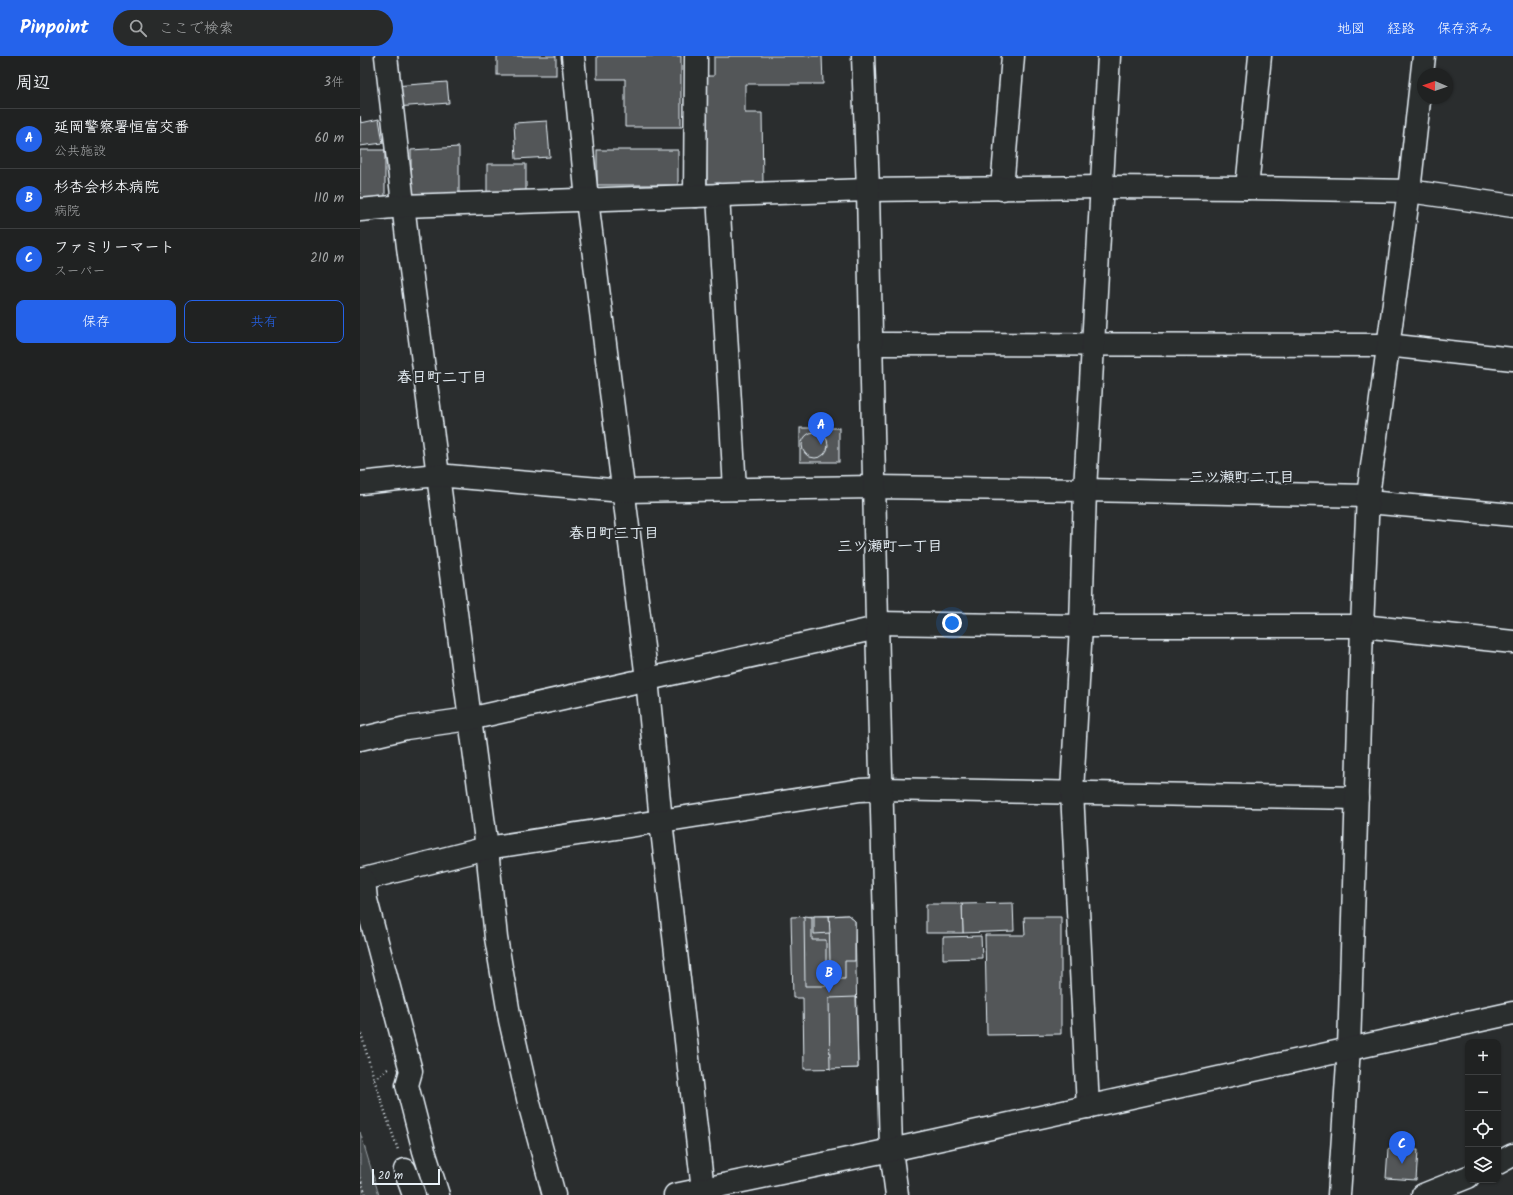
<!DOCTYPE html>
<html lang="ja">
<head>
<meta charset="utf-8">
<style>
	:root { --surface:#202222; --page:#282a2a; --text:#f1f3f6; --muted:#a2a4a5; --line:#3d3f40; --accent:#2563eb }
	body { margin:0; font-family:Kalam,"Klee One",sans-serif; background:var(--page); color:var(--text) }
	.controls { position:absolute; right:12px; bottom:12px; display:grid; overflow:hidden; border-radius:8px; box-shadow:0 1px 3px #0004 }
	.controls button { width:36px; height:36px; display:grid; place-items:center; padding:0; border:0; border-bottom:1px solid var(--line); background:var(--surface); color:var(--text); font:20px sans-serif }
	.compass { position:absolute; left:1057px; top:12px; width:36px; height:36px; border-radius:50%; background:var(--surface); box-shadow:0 1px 3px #0004; rotate:272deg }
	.scale { position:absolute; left:12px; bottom:10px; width:68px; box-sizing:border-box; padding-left:4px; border:2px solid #e8f1f8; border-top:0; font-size:11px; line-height:14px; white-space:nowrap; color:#e8f1f8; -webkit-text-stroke:3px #2a2d2e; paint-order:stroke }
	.you { position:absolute; left:592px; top:567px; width:14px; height:14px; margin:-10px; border:3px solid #fff; border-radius:50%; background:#1a73e8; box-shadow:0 0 0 6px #1a73e833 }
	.badge { display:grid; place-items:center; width:26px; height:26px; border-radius:50%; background:var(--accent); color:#fff; font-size:13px; font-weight:700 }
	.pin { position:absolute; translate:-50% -33px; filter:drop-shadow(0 1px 2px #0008) }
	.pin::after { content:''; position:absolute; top:21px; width:14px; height:12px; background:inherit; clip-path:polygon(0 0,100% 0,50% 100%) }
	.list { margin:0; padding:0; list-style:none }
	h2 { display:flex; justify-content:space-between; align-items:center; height:52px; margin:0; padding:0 16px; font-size:17px }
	h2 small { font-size:13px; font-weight:400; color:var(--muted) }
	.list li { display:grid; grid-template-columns:26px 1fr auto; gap:12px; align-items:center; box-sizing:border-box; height:60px; padding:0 16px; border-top:1px solid var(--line) }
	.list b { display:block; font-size:15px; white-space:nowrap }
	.list p { margin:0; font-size:13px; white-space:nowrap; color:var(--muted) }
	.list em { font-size:13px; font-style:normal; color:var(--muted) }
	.actions { display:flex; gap:8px; padding:12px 16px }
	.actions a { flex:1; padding:9px 0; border:1px solid var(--accent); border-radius:8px; text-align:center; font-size:14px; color:var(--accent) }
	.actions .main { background:var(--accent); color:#fff }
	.icon { flex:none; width:22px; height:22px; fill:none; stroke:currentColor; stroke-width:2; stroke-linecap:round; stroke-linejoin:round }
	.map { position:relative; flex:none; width:1153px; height:1139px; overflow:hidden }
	header { display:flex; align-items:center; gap:24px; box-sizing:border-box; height:56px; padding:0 20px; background:var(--accent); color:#fff }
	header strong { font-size:19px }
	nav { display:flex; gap:22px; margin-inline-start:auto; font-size:14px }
	.search { width:280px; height:36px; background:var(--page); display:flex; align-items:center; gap:10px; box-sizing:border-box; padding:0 14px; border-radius:22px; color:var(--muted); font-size:15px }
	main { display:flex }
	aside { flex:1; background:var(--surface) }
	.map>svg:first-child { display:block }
	.green { fill:#424648; stroke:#959ca0 }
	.building { fill:#535759; stroke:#e8f1f8 }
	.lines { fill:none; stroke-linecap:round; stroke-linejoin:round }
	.street-casing { stroke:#e8f1f8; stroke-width:25 }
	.secondary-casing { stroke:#e8f1f8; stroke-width:25 }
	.path { stroke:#e8f1f8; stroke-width:2.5; stroke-dasharray:1 3; stroke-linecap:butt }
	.street { stroke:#2a2d2e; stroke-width:22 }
	.secondary { stroke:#2a2d2e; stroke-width:22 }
	.labels { text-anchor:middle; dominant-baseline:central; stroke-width:4; stroke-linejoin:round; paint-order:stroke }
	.neighbourhood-label { font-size:15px; font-weight:bold; fill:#e8f1f8; stroke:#2a2d2e }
</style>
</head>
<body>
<header>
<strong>Pinpoint</strong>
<div class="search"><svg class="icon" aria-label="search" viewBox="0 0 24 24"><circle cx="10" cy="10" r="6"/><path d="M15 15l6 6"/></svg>ここで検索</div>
<nav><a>地図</a><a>経路</a><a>保存済み</a></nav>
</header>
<main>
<aside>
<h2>周辺<small>3件</small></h2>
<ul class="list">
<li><span class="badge">A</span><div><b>延岡警察署恒富交番</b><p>公共施設</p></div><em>60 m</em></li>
<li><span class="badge">B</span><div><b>杉杏会杉本病院</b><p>病院</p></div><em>110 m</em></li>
<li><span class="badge">C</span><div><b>ファミリーマート</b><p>スーパー</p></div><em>210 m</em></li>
</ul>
<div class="actions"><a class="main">保存</a><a>共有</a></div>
</aside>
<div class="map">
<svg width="1153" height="1139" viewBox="0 0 1153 1139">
	<rect width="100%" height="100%" fill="#2a2d2e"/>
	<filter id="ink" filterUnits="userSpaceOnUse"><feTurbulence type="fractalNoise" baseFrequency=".025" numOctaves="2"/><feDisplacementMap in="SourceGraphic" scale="8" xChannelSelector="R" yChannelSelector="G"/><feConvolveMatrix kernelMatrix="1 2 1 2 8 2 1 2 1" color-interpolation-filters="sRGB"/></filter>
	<g filter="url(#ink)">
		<path class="green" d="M 0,1076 L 19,1139 L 0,1139 Z"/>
		<g class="building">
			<rect x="137" y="0" width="59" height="19"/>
			<path d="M 237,0 L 321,0 L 321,71 L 265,71 L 265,23 L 237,23 Z"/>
			<path d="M 369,0 L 462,0 L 463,28 L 385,28 L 385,57 L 402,57 L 403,130 L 347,130 L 346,20 L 354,20 L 354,1 L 369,1 Z"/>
			<path d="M 87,26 L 89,47 L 36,51 L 34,30 Z"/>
			<path d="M 0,60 L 1,67 L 19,63 L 23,87 L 0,90 Z"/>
			<path d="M 187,65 L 190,101 L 156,103 L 154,67 Z"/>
			<path d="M 99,91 L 99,142 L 47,140 L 43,118 L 51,119 L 51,94 Z"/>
			<path d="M 0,94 L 25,94 L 25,146 L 0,142 Z"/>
			<rect x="237" y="94" width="81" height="35"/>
			<path d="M 127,108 L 166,108 L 166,139 L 127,138 Z"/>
			<rect x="440" y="372" width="39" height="34"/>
			<circle cx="455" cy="389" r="13"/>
			<path d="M 653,847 L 654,875 L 603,877 L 602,848 Z"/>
			<path d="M 566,848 L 602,848 L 603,877 L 566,877 Z"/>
			<path d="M 488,859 L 495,865 L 498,1012 L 444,1013 L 443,942 L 433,942 L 431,861 Z"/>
			<path d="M 488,859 L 495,865 L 495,905 L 485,905 L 485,923 L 474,923 L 474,906 L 470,906 L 469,860 Z"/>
			<path d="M 444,860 L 452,861 L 452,884 L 466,884 L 466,930 L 445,930 Z"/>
			<path d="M 454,860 L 469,860 L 470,877 L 454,878 Z"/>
			<path d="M 664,861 L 701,861 L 701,978 L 627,979 L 625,879 L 665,879 Z"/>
			<path d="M 621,880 L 622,902 L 583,903 L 583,881 Z"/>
			<path d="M 496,941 L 498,1012 L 470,1013 L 469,942 Z"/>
			<path d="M 1028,1093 L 1058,1094 L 1056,1124 L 1026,1122 Z"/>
		</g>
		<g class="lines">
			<g class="street-casing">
				<g id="street">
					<path d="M 26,0 L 48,191 L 127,792 L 136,882 L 150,964 L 169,1047 L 194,1139"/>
					<path d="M 213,0 L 227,144 L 287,623 L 301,765 L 343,1134"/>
					<path d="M 887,132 L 900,0"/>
					<path d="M 642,133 L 653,0"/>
					<path d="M 358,139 L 375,433"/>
					<path d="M 335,140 L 336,0"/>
					<path d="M 0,154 L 43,150 L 508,134 L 741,131 L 887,132 L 1049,135 L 1153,150"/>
					<path d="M 511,288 L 1027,289 L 1153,303"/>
					<path d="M 0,427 L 77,419 L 263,435 L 515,431 L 725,434 L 1008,440"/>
					<path d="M 1008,446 L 1153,459"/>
					<path d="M 517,567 L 721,570 L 1002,570 L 1153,586"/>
					<path d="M 0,683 L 46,672 L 109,663 L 517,572"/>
					<path d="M 0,824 L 127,792 L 500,734 L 522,733 L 997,742"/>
					<path d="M 4,824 L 6,844 L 51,1015 L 47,1029 L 64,1095 L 78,1139"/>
					<path d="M 728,1051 L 712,736 L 721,570 L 725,434 L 749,0"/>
					<path d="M 1138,1107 L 1153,1099"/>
					<path d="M 45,1114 L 54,1139"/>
					<path d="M 979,1139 L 989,992 L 1002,570 L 1008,440 L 1049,135 L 1064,0"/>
					<path d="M 1063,1139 L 1108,1121"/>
				</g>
			</g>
			<g class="secondary-casing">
				<g id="secondary">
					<path d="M 503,0 L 508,134 L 517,567 L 531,1094 L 537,1139"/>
					<path d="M 315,1139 L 531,1094 L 1153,957"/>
				</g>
			</g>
			<g class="path">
				<path d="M 0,974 L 14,1023 L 38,1094"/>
				<path d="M 14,1023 L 28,1013"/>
				<path d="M 0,1122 L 6,1139"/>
			</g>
			<use href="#street" class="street"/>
			<use href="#secondary" class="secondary"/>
		</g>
	</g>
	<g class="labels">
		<g class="neighbourhood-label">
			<text x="82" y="322">春日町二丁目</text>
			<text x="882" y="422">三ツ瀬町二丁目</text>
			<text x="254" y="478">春日町三丁目</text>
			<text x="530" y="491">三ツ瀬町一丁目</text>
		</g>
	</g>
</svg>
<div class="controls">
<button>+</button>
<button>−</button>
<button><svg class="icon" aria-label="locate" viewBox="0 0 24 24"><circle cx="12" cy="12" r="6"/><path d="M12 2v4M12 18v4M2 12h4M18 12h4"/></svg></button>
<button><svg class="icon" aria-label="layers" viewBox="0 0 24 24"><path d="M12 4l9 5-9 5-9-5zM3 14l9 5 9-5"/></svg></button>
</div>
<svg class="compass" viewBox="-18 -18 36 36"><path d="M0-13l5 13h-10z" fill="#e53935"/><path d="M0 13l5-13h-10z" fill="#a2a4a5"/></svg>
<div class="scale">20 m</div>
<div class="you"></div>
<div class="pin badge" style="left:461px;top:389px">A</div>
<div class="pin badge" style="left:469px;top:937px">B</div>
<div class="pin badge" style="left:1042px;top:1108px">C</div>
</div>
</main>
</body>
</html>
